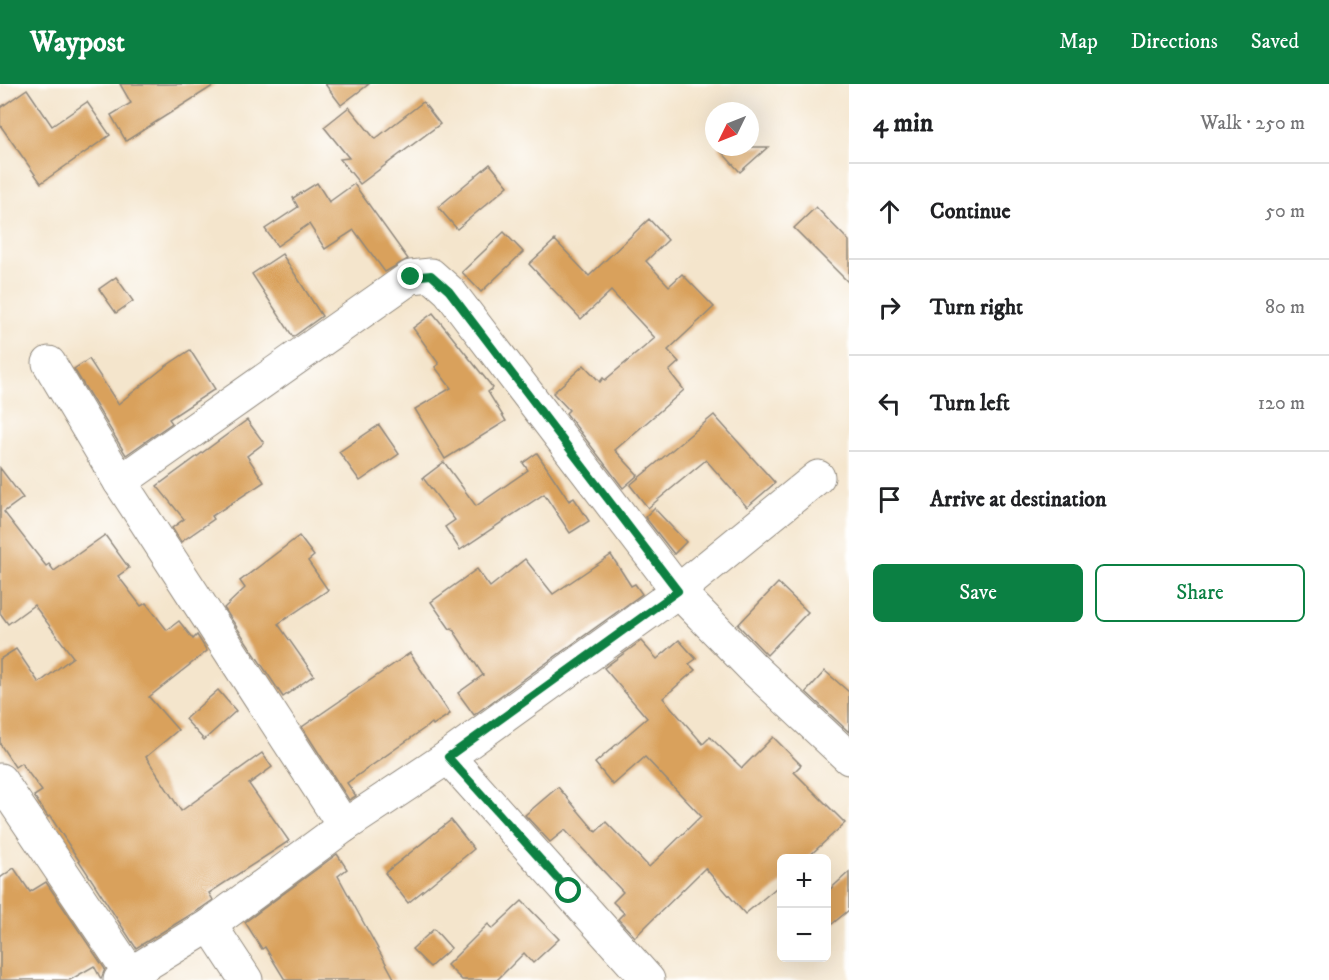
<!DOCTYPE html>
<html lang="en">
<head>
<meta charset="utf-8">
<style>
	:root { --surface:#fff; --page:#f6f6f6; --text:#202124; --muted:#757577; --line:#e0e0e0; --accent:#0b8043 }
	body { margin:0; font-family:"IM FELL DW Pica",serif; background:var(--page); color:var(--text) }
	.controls { position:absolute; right:18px; bottom:18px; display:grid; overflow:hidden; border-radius:9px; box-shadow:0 6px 24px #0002 }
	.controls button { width:54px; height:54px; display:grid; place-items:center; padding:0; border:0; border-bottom:2px solid var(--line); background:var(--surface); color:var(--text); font:30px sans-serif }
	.compass { position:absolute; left:705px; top:18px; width:54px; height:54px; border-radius:50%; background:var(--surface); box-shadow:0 6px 24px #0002; rotate:227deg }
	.stop { position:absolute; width:18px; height:18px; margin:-14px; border:4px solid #0b8043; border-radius:50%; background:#fff }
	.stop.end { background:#0b8043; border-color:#fff; box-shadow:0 2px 6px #0008 }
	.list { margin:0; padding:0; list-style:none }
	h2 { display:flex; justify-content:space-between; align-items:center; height:78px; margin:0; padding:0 24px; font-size:26px }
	h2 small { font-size:20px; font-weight:400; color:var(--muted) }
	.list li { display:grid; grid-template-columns:39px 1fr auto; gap:18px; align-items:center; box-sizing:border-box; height:96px; padding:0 24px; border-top:2px solid var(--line) }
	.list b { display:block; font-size:22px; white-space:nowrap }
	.list em { font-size:20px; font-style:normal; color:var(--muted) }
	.actions { display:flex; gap:12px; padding:18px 24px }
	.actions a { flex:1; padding:14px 0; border:2px solid var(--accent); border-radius:9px; text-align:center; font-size:21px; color:var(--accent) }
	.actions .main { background:var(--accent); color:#fff }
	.icon { flex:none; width:33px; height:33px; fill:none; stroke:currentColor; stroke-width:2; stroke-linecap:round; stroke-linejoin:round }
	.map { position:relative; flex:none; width:849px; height:896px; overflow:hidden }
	header { display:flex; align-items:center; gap:36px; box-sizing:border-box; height:84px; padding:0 30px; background:var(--accent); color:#fff }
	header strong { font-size:28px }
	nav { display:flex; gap:33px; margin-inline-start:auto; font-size:21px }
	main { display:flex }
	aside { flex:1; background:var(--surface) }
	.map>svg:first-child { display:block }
	.building { fill:#d9a15c }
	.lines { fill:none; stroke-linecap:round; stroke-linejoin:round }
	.minor-casing { stroke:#90887c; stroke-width:35 }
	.minor { stroke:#fff; stroke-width:33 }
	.route { stroke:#0b8043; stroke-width:8 }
</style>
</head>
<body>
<header>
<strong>Waypost</strong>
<nav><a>Map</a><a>Directions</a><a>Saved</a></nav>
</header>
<main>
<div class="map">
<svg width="849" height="896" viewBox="0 0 849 896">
	<rect width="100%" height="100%" fill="#fff"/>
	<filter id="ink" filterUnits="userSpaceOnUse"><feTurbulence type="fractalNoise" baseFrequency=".0167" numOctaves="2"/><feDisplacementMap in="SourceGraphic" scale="12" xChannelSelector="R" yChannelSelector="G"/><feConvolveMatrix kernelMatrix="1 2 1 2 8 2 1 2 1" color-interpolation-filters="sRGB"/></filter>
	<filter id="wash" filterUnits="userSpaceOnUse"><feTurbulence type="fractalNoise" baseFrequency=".008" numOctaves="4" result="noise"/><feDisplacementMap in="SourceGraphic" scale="24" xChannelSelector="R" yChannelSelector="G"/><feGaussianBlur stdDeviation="1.35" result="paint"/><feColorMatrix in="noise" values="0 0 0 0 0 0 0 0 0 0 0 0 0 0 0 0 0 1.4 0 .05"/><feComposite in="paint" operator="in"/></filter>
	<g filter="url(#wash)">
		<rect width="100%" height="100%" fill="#f4e5cc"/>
		<g id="blocks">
			<g class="building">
				<path d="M 120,0 L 216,0 L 126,57 L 111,31 L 131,19 Z"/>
				<path d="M 325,0 L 369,0 L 341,21 Z"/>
				<path d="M 27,5 L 52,42 L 87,18 L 110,51 L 41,99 L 0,41 L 0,24 Z"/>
				<path d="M 423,18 L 440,40 L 360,100 L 340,75 L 349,74 L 324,43 L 349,23 L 375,55 Z"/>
				<path d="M 717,63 L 768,63 L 740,88 Z"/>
				<path d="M 490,80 L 508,102 L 457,145 L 438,123 Z"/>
				<path d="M 317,99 L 329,118 L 354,100 L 408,175 L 385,188 L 354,146 L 325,165 L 309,140 L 277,162 L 265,145 L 298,123 L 293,114 Z"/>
				<path d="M 816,123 L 849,157 L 849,199 L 794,144 Z"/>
				<path d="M 649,135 L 668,156 L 646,177 L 669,202 L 682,190 L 714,223 L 668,266 L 679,278 L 669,287 L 684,306 L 615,366 L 638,391 L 623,404 L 566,329 L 569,326 L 553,309 L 584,281 L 600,298 L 603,294 L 605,296 L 655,254 L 611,207 L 581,235 L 529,180 L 555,156 L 589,192 Z"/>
				<path d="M 504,148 L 523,168 L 481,208 L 462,188 Z"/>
				<path d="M 282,170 L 322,232 L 293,253 L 252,190 Z"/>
				<path d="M 116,193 L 133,217 L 116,229 L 99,205 Z"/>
				<path d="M 433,229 L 493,304 L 488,308 L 506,337 L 445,375 L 415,325 L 451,304 L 435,283 L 439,280 L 413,244 Z"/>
				<path d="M 190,266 L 215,305 L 169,335 L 172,339 L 126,371 L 74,285 L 89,275 L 118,320 L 166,282 Z"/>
				<path d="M 714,331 L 775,399 L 747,423 L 706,376 L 648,424 L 630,401 Z"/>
				<path d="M 247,336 L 264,359 L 247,372 L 264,398 L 212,432 L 214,435 L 181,458 L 172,444 L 184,435 L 157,402 Z"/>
				<path d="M 379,341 L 399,370 L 360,397 L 339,368 Z"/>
				<path d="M 537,369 L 569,417 L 574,414 L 589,437 L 570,449 L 544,410 L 460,466 L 445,443 L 455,436 L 423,394 L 444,378 L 476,422 L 528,386 L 523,379 Z"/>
				<path d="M 0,384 L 23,414 L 4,428 L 46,482 L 49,480 L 54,487 L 105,451 L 129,484 L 118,492 L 141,522 L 146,519 L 167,546 L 179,537 L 193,555 L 197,551 L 207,567 L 149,613 L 178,646 L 146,673 L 181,727 L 262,669 L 272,683 L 249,700 L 289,757 L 209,809 L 213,816 L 200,825 L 136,864 L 50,732 L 48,733 L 34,712 L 42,707 L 21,679 L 15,683 L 0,660 L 0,575 L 16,565 L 39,599 L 73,573 L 34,521 L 8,540 L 0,529 Z"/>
				<path d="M 654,424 L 686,458 L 674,470 L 645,433 Z"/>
				<path d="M 299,452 L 314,472 L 308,477 L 328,506 L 278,540 L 314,591 L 283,613 L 224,524 L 245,504 L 240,497 Z"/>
				<path d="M 611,471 L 631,502 L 635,500 L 642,510 L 474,631 L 458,609 L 483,591 L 452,544 L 450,545 L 431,518 L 477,485 L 490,503 L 525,475 L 553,510 Z"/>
				<path d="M 778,499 L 808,528 L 767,571 L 738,541 Z"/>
				<path d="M 679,556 L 696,575 L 689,580 L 695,586 L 663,614 L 703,660 L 710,653 L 742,684 L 773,653 L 801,681 L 794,688 L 845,739 L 807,774 L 782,774 L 782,799 L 745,830 L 705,784 L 635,853 L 618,835 L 624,829 L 613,818 L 623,808 L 565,746 L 550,758 L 525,731 L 558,703 L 596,748 L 606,738 L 649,783 L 701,732 L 645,673 L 613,701 L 595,679 L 647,634 L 604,584 L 641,557 L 657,575 Z"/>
				<path d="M 410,569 L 450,630 L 433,641 L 432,639 L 347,699 L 356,712 L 349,716 L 302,643 Z"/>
				<path d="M 825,587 L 849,608 L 849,648 L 806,608 Z"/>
				<path d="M 218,606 L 236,627 L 204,656 L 185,635 Z"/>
				<path d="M 451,736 L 474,765 L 408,819 L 385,789 Z"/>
				<path d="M 337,770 L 347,785 L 338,792 L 395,896 L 285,896 L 265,863 L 262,865 L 245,838 Z"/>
				<path d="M 14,784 L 30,808 L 46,798 L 105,885 L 101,895 L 94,882 L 70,896 L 0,896 L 0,794 Z"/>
				<path d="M 849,788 L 849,826 L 826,845 L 826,809 Z"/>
				<path d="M 522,817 L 559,855 L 533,879 L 524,869 L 497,896 L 462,896 L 447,881 L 488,840 L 492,845 Z"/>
				<path d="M 434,845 L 451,864 L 430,883 L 412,865 Z"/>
			</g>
		</g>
	</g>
	<g filter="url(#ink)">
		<use href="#blocks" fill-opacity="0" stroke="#90887c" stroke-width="1.5"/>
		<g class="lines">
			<g class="minor-casing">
				<g id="minor">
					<path d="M 49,279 L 120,398 L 344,742"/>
					<path d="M 120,398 L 411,193 L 431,191 L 449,207 L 678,507 L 753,584 L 849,674"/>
					<path d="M 448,673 L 648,896"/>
					<path d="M 0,696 L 130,889"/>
					<path d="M 210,841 L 246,896"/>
					<path d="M 120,896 L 210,841 L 344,742 L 448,673 L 678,507 L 818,393"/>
				</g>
			</g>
			<use href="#minor" class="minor"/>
		</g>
	</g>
	<g class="lines" filter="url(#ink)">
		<path class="route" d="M 411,193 L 431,191 L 449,207 L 678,507 L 448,673 L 569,807"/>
	</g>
</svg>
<div class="controls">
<button>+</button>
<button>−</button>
</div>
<svg class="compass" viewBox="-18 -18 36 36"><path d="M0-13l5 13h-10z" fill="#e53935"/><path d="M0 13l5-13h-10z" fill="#757577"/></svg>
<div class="stop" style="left:569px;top:807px"></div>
<div class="stop end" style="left:411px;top:193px"></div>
</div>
<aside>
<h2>4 min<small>Walk · 250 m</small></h2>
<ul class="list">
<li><svg class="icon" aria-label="ahead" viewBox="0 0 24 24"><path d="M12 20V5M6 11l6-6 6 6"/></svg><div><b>Continue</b></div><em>50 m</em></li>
<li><svg class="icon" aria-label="right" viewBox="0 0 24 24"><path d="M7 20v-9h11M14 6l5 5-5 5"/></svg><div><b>Turn right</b></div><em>80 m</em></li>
<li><svg class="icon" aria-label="left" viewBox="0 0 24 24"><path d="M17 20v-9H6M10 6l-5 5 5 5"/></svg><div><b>Turn left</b></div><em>120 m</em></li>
<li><svg class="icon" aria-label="arrive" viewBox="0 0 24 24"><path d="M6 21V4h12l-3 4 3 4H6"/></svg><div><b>Arrive at destination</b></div></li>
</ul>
<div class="actions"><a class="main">Save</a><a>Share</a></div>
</aside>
</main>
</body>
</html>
